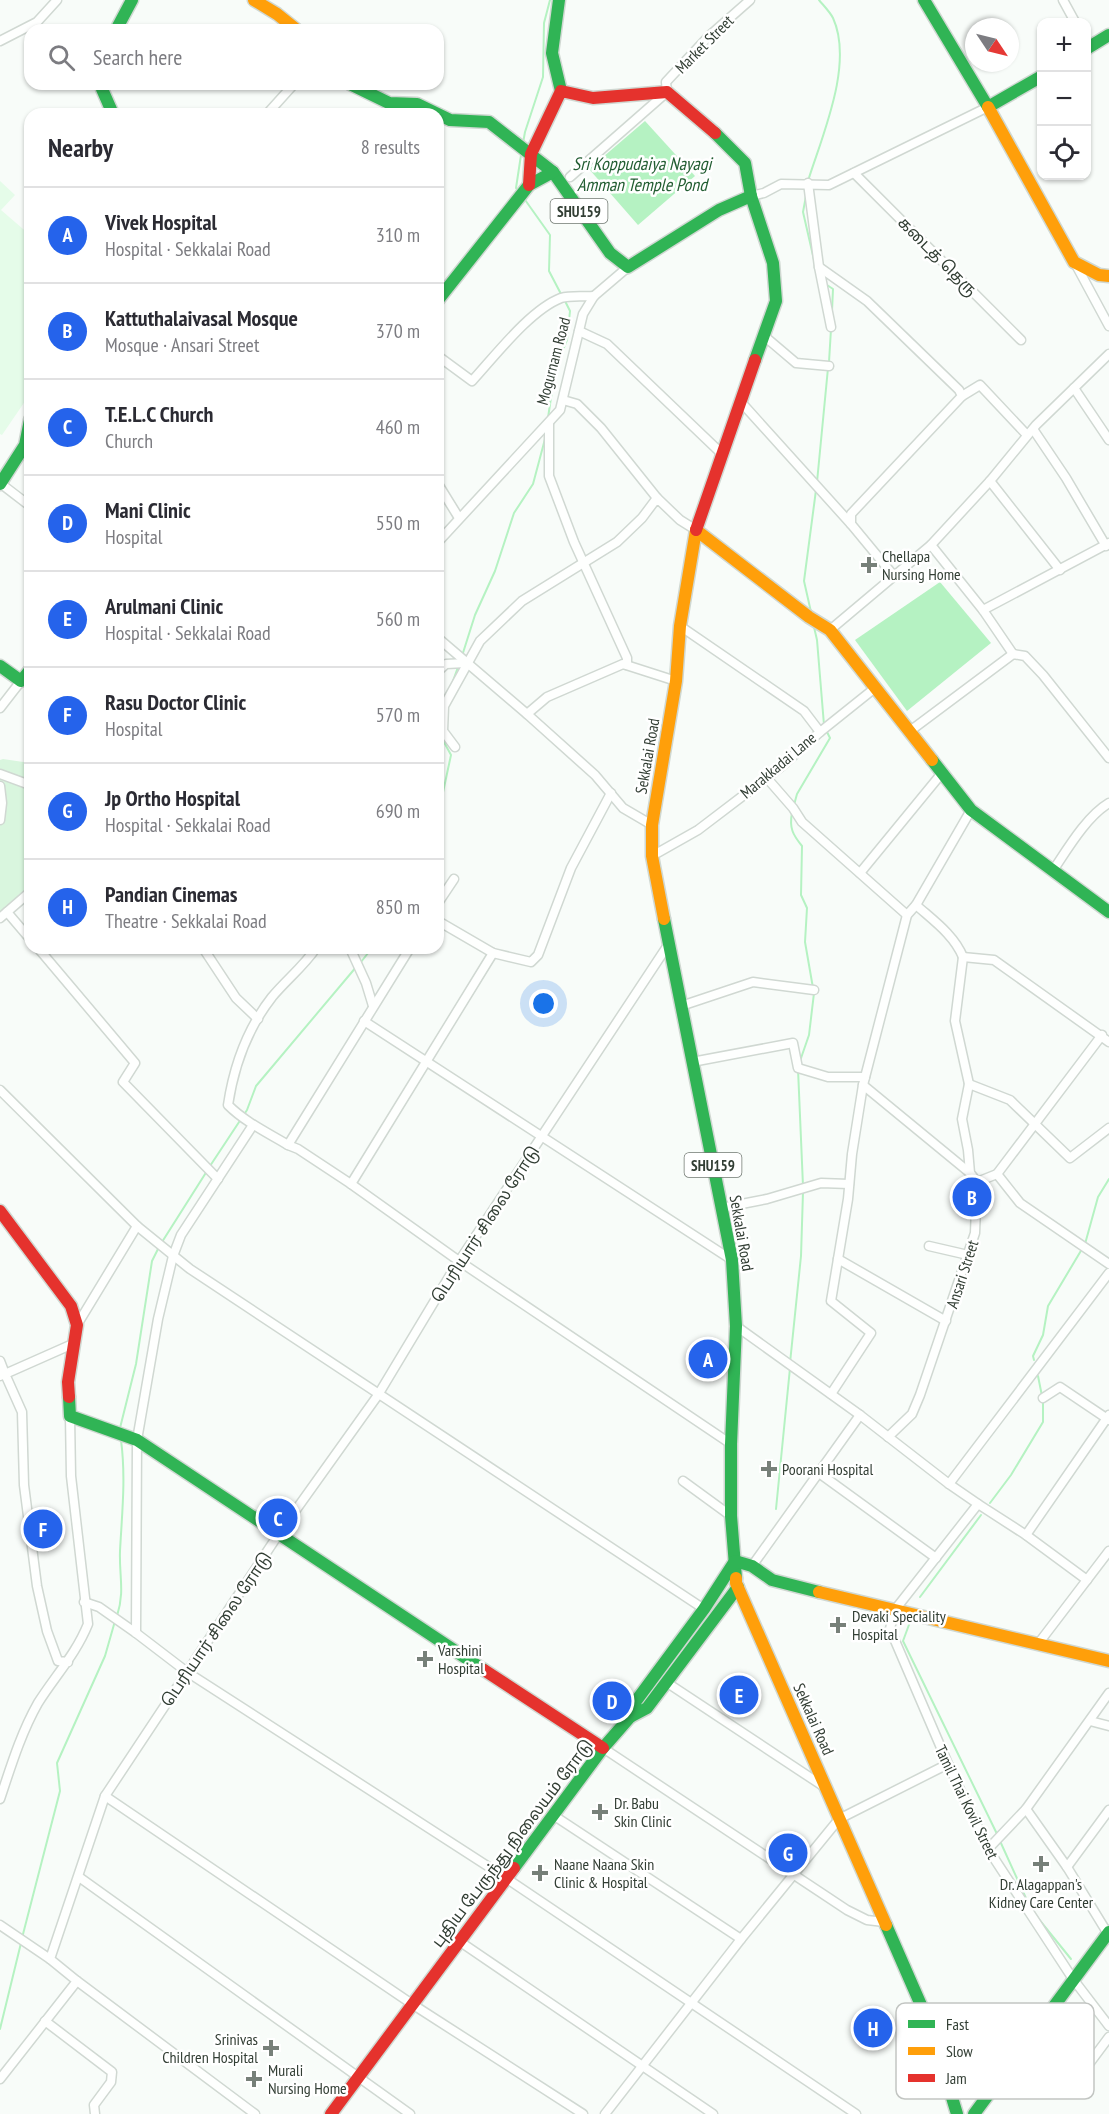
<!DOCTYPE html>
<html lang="en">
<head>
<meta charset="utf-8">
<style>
	:root { --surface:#fff; --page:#f7f7f7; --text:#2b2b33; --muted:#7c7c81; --line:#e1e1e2; --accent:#2563eb }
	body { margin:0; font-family:"PT Sans Narrow","Noto Sans Tamil",sans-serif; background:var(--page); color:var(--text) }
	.controls { position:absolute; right:18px; top:18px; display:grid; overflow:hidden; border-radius:12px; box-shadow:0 2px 4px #0004 }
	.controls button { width:54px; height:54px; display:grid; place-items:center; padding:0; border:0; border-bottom:2px solid var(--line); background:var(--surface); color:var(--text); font:30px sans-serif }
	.compass { position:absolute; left:965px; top:18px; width:54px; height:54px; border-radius:50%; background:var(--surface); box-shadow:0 2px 4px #0004; rotate:125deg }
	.you { position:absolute; left:544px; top:1004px; width:21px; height:21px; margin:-15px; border:4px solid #fff; border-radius:50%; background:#1a73e8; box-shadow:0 0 0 9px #1a73e833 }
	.badge { display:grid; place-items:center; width:39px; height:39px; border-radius:50%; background:var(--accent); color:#fff; font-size:20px; font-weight:700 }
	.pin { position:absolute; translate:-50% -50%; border:3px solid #fff; box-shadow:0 2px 6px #0006 }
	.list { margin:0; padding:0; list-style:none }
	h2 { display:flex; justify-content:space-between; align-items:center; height:78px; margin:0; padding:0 24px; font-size:26px }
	h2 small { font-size:20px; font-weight:400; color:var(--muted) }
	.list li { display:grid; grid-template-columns:39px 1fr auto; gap:18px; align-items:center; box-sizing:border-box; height:96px; padding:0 24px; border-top:2px solid var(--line) }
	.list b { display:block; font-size:22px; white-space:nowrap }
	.list p { margin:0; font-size:20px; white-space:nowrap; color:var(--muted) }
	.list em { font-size:20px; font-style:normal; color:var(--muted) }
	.icon { flex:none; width:33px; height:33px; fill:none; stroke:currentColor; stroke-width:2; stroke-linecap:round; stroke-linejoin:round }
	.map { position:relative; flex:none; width:1109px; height:2114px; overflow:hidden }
	.search { position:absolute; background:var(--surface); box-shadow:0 2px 4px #0004; left:24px; top:24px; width:420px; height:66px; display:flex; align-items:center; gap:15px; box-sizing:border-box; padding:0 21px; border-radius:18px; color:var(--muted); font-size:22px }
	.panel { position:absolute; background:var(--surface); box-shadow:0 2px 4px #0004; left:24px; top:108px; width:420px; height:846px; border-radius:18px }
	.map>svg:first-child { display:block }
	.built { fill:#e5fce9 }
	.green { fill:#d9f6de }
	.water { fill:#b5f2c2 }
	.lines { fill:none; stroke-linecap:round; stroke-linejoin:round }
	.stream { stroke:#b5f2c2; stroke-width:2 }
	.street-casing { stroke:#d0d8d2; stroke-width:11 }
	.fast-casing { stroke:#d0d8d2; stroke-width:15 }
	.slow-casing { stroke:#d0d8d2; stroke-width:15 }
	.jam-casing { stroke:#d0d8d2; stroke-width:15 }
	.street { stroke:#fefffe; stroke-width:8 }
	.fast { stroke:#30b455; stroke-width:12 }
	.slow { stroke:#ff9f0a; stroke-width:12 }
	.jam { stroke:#e5322d; stroke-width:12 }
	.poi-dot { fill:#778079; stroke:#fff; stroke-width:2 }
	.labels { text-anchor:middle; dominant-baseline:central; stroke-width:5; stroke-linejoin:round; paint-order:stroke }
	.shield { fill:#fff; stroke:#707871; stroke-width:1.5 }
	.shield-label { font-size:15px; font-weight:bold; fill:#323e34 }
	.street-label { font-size:16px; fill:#323e34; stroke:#fff }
	.poi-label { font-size:16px; fill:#323e34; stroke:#fff; text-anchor:start }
	.water-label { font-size:18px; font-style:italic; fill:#235e33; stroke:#fff }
	.key { fill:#fff; stroke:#c2c5c2; stroke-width:1.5 }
	.key-label { font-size:16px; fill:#323e34 }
</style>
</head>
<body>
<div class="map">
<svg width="1109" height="2114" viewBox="0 0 1109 2114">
	<rect width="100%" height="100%" fill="#f8fcf9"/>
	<path class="built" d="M 0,181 L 15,195 L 1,210 L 30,235 L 30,394 L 2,435 L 0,434 Z"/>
	<path class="green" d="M 3,759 L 30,763 L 30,888 L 0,913 L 0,760 Z"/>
	<g class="water">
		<path d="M 645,121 L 695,176 L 638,225 L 589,169 Z"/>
		<path d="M 940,582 L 991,643 L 907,711 L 855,640 Z"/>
	</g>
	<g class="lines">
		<g class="stream">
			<path d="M 523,143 L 525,132 L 543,77 L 544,23 L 550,0"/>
			<path d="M 808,181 C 822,136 854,64 833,18 C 830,12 824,6 819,0"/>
			<path d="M 518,190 L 516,188 L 521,155"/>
			<path d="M 806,196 L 803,212 L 814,260"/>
			<path d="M 523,197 L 550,235 L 549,271 L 561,294"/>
			<path d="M 827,285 L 833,289 L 832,311"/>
			<path d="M 829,362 L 831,329"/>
			<path d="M 548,418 L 555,370 L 567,340 L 570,311 L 564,299"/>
			<path d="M 817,482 L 828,368"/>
			<path d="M 811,612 L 804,581 L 816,490"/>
			<path d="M 814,627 L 817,640 L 824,725"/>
			<path d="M 462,656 L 475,615 L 495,571 L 514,513 L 533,484 L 545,439"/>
			<path d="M 453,681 L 458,667"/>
			<path d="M 438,731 L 451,755 L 442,797 L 438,803"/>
			<path d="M 794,805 L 797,794 L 830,738 L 826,730"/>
			<path d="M 792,813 C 789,828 793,835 802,846 L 801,895 L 807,908 L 805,942 L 813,988"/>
			<path d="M 361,962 L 372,948"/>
			<path d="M 800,1061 L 809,1035 L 814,993"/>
			<path d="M 798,1069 L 803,1186"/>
			<path d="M 210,1166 L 247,1110 L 256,1086 L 357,966"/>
			<path d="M 162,1242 L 207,1171"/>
			<path d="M 1085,1244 L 1098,1197 L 1109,1179"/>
			<path d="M 1034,1360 L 1033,1356 L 1043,1335 L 1048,1306 L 1082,1249"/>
			<path d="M 790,1363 L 801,1256 L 803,1192"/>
			<path d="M 1038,1376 L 1042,1396"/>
			<path d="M 120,1428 L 136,1364 L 152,1261 L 159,1247"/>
			<path d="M 990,1503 L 1011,1475 L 1043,1422 L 1043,1401"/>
			<path d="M 776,1509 L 790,1368"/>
			<path d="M 920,1597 L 981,1515"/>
			<path d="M 117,1616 C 125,1591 119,1576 120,1551 C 122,1513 126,1478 121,1440"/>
			<path d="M 910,1622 L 903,1641 L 998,1836"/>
			<path d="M 1000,1841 L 1030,1907"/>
			<path d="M 1037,1917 L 1071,1959"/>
			<path d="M 22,1938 L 60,1791 L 57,1763 L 105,1656 L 115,1621"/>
			<path d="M 0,2029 L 21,1943"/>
		</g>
		<g class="street-casing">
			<g id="street">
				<path d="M 1063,0 L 1075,22"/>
				<path d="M 0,41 L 37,22 L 57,0"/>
				<path d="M 267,114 L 294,84"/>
				<path d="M 854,173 L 1021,340"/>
				<path d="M 570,177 L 667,92 L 666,82 L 708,37 L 750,0"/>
				<path d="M 808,183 L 819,267 L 831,327"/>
				<path d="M 751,196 L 764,193 L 781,184 L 829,185 L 988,107"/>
				<path d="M 1075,263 L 1109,326"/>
				<path d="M 819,267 L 867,301 L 959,390 L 962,396 L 851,514 L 851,524 L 894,576"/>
				<path d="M 579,331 L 607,344 L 722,454"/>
				<path d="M 763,335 L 796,363 L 829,366"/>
				<path d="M 438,356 L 472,381 C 495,356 530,310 561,298 C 571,295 584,297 594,296"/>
				<path d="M 1074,388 L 1109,440"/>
				<path d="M 962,396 L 980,385 L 1027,435"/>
				<path d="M 563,400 L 577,404 L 601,428 L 657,498"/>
				<path d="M 740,401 L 851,524"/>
				<path d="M 549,423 L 549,476 L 574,542 L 627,658 L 627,665"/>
				<path d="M 1033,429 L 1066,478 L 1106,546"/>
				<path d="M 990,481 L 1060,570"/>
				<path d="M 0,483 L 30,506"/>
				<path d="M 438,484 L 459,518"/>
				<path d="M 438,542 L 560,410 L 583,314 L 594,296 L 628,267"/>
				<path d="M 931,545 L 983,610 L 1013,654"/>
				<path d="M 983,610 L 1109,543"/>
				<path d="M 830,630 L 931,545 L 990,481 L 1036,425 L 1109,354"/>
				<path d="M 438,638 L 527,714 L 547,697 L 623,664 L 676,681"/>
				<path d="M 438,671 L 446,664 L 466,663"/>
				<path d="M 0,708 L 21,681"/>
				<path d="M 527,714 L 595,775 L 623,808 L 652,825"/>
				<path d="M 910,731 L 1013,654 L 1025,656 L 1043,675 L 1109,758"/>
				<path d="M 820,732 L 875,688"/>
				<path d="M 455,747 L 443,731 L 444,706 L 480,641 L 522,601 L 617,542 L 642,518 L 657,498 L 680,520 L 696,530"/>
				<path d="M 0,774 L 30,785"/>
				<path d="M 766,777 L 793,808 L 802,822 L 907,915"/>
				<path d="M 0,786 L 2,803 L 0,820"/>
				<path d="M 652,856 L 698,830 L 782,766 L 820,732 L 804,711 L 680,626"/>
				<path d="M 1054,869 C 1068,848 1087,816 1109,803"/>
				<path d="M 860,873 L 942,773"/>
				<path d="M 438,903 L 454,879"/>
				<path d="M 916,905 C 934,921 954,935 963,957"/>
				<path d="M 7,912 L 30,939"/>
				<path d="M 0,918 L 30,892"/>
				<path d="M 438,921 L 493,953 L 531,962 L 538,955 L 571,868 L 611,793"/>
				<path d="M 38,948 L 135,1063 L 123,1082 L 218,1179"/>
				<path d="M 203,948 L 236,998 L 258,1019"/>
				<path d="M 316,948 C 304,966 286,980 272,997 C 247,1029 234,1065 228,1105 C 245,1122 268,1133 288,1145 L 410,948"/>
				<path d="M 350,948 L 366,983 L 373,1006"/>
				<path d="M 963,957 L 994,960 L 1109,1042"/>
				<path d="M 681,1006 L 753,982 L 814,990"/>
				<path d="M 364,1021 L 732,1260"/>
				<path d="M 692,1062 L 793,1043 L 798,1068 L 828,1077 L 865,1077"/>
				<path d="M 969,1084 L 1010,1100 L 1070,1158 L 1109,1128"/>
				<path d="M 863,1085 L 970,1173"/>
				<path d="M 0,1090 L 137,1226 L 77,1325"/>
				<path d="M 288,1145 L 298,1149 L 351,1184 L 459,1261 L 731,1444"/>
				<path d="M 997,1174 L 1020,1203 L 1109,1264"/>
				<path d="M 977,1182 L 997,1174 L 1102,1035"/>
				<path d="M 351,1184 L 493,953"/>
				<path d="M 721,1208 L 767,1199 L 821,1183 L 849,1184"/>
				<path d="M 137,1226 L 190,1269 L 704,1609"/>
				<path d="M 929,1246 L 968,1255"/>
				<path d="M 838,1259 L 946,1321"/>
				<path d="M 1109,1273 L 949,1484 L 978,1504 L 894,1611 L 890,1629 L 948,1764 L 988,1849 L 1073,1979 L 1109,2026"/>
				<path d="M 736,1326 L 860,1415 L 949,1484"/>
				<path d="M 0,1361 L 5,1374 L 0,1376"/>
				<path d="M 831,1394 L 871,1333 L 831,1301 L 848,1199 L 852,1154 L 863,1085 L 907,915 L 916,905 L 971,810"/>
				<path d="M 1043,1398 L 1060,1387 L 1109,1420"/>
				<path d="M 888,1437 L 912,1414 L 920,1395 L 975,1233 L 977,1182 L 970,1173 L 968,1150 L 962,1119 L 969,1084 L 955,1021 L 963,957"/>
				<path d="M 819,1473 L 936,1558"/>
				<path d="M 683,1481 L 731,1516"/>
				<path d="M 978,1504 L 1026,1535 L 1087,1580"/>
				<path d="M 1026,1535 L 1109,1415"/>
				<path d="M 752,1566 L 860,1415"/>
				<path d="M 84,1602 L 99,1607 L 136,1633 L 187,1672 L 506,1878 L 856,2114"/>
				<path d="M 136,1633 L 137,1440 L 158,1319 L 173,1256 L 181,1235 L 253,1125"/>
				<path d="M 1038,1644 L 1109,1551"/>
				<path d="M 68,1662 L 58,1661 L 47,1631 L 37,1586 L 24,1485 L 22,1412 L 5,1374 L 75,1343"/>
				<path d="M 666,1682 L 823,1786"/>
				<path d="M 1090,1721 L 1109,1726"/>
				<path d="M 603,1748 L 847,1910 L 867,1920 L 884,1922"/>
				<path d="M 105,1796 L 412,2004 L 583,2114"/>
				<path d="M 0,1799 C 11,1766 21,1733 38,1703 C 55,1676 76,1654 88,1624 L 71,1476 L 70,1416"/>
				<path d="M 1026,1809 L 1067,1867 L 1108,1934"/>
				<path d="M 553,1815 L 741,1939"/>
				<path d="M 988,1849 L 1026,1809 L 1109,1693"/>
				<path d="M 1067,1867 L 1109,1810"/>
				<path d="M 79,1877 L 410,2114"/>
				<path d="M 0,1925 L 50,1959"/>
				<path d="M 459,1941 L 713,2114"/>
				<path d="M 77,1981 L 255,2114"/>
				<path d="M 45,2021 L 112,2072 L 111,2082 L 94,2105 L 95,2114"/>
				<path d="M 0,2079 L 77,1981 L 50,1959 L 105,1796 L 278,1535 L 378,1395 L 452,1272 L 668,945"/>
				<path d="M 1074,2084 L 1109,2037"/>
				<path d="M 605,2114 L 741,1939 L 839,1819 L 948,1764"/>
			</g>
		</g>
		<g class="fast-casing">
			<g id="fast">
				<path d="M 559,0 L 552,53 L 561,91"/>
				<path d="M 924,0 L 988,107 L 1042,76"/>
				<path d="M 116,30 L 132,0"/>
				<path d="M 1086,49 L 1109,35"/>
				<path d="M 102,84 L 102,89 L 113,114"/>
				<path d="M 350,84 L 389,103 L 417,104 L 450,120 L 489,122 L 553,172 L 610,253 L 628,267 L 719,210 L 751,196 L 773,263 L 776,301 L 755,360"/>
				<path d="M 715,133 L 745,163 L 751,196"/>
				<path d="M 438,300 L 529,185 L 553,172"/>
				<path d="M 0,484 L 25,445 L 30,420"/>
				<path d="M 0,666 L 21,681 L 30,670"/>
				<path d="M 932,760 L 971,810 L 1109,912"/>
				<path d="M 664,919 L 732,1260 L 736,1326 L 731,1444 L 731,1516 L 736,1578"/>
				<path d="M 69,1397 L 70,1416 L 137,1440 L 484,1670"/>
				<path d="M 630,1717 L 647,1708 L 738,1587"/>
				<path d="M 514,1868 L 603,1748 L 630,1717 L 636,1701 L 704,1609 L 735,1561 L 752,1566 L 772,1580 L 819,1592"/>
				<path d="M 886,1925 L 931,2028 L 957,2114"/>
				<path d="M 974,2114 L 1109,1932"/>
			</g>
		</g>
		<g class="slow-casing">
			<g id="slow">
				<path d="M 254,0 L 277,14 L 297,30"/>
				<path d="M 988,107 L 1074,262 L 1099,275 L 1109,276"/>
				<path d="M 696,530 L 809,617 L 830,630 L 932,760"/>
				<path d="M 664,919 L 652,856 L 652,825 L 676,681 L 680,626 L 696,530"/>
				<path d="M 736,1578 L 736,1583 L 886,1925"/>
				<path d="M 819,1592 L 1109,1661"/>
			</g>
		</g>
		<g class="jam-casing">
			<g id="jam">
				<path d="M 529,185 L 531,154 L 561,91 L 593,98 L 667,92 L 715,133"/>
				<path d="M 696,530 L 755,360"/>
				<path d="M 0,1211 L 71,1306 L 77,1325 L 68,1382 L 69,1397"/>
				<path d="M 484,1670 L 603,1748"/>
				<path d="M 331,2114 L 514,1868"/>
			</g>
		</g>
		<use href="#street" class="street"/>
		<use href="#fast" class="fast"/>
		<use href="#slow" class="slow"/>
		<use href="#jam" class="jam"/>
	</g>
	<g class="poi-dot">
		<path d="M866 556h6v6h6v6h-6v6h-6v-6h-6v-6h6z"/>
		<path d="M766 1460h6v6h6v6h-6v6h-6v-6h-6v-6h6z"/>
		<path d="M835 1616h6v6h6v6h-6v6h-6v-6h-6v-6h6z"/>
		<path d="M422 1650h6v6h6v6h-6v6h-6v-6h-6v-6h6z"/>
		<path d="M597 1803h6v6h6v6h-6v6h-6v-6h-6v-6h6z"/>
		<path d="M1038 1855h6v6h6v6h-6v6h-6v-6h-6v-6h6z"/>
		<path d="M537 1864h6v6h6v6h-6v6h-6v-6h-6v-6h6z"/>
		<path d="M268 2039h6v6h6v6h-6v6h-6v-6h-6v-6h6z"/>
		<path d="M251 2070h6v6h6v6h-6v6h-6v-6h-6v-6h6z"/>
	</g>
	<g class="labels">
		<g class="shield">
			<rect x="550.5" y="199" width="57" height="24" rx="4.5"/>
			<rect x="684.5" y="1153" width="57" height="24" rx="4.5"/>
		</g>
		<g class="shield-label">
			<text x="579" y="211">SHU159</text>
			<text x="713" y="1165">SHU159</text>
		</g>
		<g class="street-label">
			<text transform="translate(704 44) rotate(-45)">Market Street</text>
			<text transform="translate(938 256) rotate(45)">கடைத் தெரு</text>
			<text transform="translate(553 361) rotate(-75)">Mogurnam Road</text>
			<text transform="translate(647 756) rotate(-80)">Sekkalai Road</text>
			<text transform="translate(778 765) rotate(-40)">Marakkadai Lane</text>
			<text transform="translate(485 1224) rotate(-57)">பெரியார் சிலை ரோடு</text>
			<text transform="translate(742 1233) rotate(80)">Sekkalai Road</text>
			<text transform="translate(962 1274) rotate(-72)">Ansari Street</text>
			<text transform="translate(216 1629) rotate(-56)">பெரியார் சிலை ரோடு</text>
			<text transform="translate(814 1719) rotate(66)">Sekkalai Road</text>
			<text transform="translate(967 1802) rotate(64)">Tamil Thai Kovil Street</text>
			<text transform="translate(512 1843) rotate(-53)">புதிய பேருந்து நிலையம் ரோடு</text>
		</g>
		<g class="poi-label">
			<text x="882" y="556">Chellapa<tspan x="882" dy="18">Nursing Home</tspan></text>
			<text x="782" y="1469">Poorani Hospital</text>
			<text x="852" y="1616">Devaki Speciality<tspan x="852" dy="18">Hospital</tspan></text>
			<text x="438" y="1650">Varshini<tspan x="438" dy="18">Hospital</tspan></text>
			<text x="614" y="1803">Dr. Babu<tspan x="614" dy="18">Skin Clinic</tspan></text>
			<text x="554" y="1864">Naane Naana Skin<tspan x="554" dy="18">Clinic &amp; Hospital</tspan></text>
			<text x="1041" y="1884" text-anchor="middle">Dr. Alagappan's<tspan x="1041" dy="18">Kidney Care Center</tspan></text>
			<text x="258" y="2039" text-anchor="end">Srinivas<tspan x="258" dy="18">Children Hospital</tspan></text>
			<text x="268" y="2070">Murali<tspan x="268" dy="18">Nursing Home</tspan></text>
		</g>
		<g class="water-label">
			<text x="642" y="163">Sri Koppudaiya Nayagi<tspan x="642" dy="21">Amman Temple Pond</tspan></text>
		</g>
	</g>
	<rect x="896" y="2003" width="198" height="96" rx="9" class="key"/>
	<rect x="908" y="2020" width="27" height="8" fill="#30b455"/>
	<rect x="908" y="2047" width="27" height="8" fill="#ff9f0a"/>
	<rect x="908" y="2074" width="27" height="8" fill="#e5322d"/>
	<g class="key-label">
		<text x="946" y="2030">Fast</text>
		<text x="946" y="2057">Slow</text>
		<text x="946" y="2084">Jam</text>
	</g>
</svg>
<div class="controls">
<button>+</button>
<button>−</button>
<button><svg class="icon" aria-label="locate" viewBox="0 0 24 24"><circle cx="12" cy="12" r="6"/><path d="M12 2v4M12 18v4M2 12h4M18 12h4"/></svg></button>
</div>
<svg class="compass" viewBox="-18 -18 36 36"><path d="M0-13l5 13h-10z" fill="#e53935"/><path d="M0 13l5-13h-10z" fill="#7c7c81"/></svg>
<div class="you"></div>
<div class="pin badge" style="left:708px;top:1359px">A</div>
<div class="pin badge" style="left:972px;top:1197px">B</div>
<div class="pin badge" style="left:278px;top:1518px">C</div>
<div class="pin badge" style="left:612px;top:1701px">D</div>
<div class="pin badge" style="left:739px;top:1695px">E</div>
<div class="pin badge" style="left:43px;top:1529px">F</div>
<div class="pin badge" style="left:788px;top:1853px">G</div>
<div class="pin badge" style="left:873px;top:2028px">H</div>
<div class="search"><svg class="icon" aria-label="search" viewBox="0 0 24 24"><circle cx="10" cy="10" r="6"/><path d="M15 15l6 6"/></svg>Search here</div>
<section class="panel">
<h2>Nearby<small>8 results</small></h2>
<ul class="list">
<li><span class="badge">A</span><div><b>Vivek Hospital</b><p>Hospital · Sekkalai Road</p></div><em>310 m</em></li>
<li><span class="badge">B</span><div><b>Kattuthalaivasal Mosque</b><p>Mosque · Ansari Street</p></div><em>370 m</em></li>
<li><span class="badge">C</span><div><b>T.E.L.C Church</b><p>Church</p></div><em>460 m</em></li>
<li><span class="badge">D</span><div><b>Mani Clinic</b><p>Hospital</p></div><em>550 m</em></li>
<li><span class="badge">E</span><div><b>Arulmani Clinic</b><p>Hospital · Sekkalai Road</p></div><em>560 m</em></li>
<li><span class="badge">F</span><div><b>Rasu Doctor Clinic</b><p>Hospital</p></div><em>570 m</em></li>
<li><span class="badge">G</span><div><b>Jp Ortho Hospital</b><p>Hospital · Sekkalai Road</p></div><em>690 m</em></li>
<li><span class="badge">H</span><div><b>Pandian Cinemas</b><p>Theatre · Sekkalai Road</p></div><em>850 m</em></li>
</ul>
</section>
</div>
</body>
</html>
